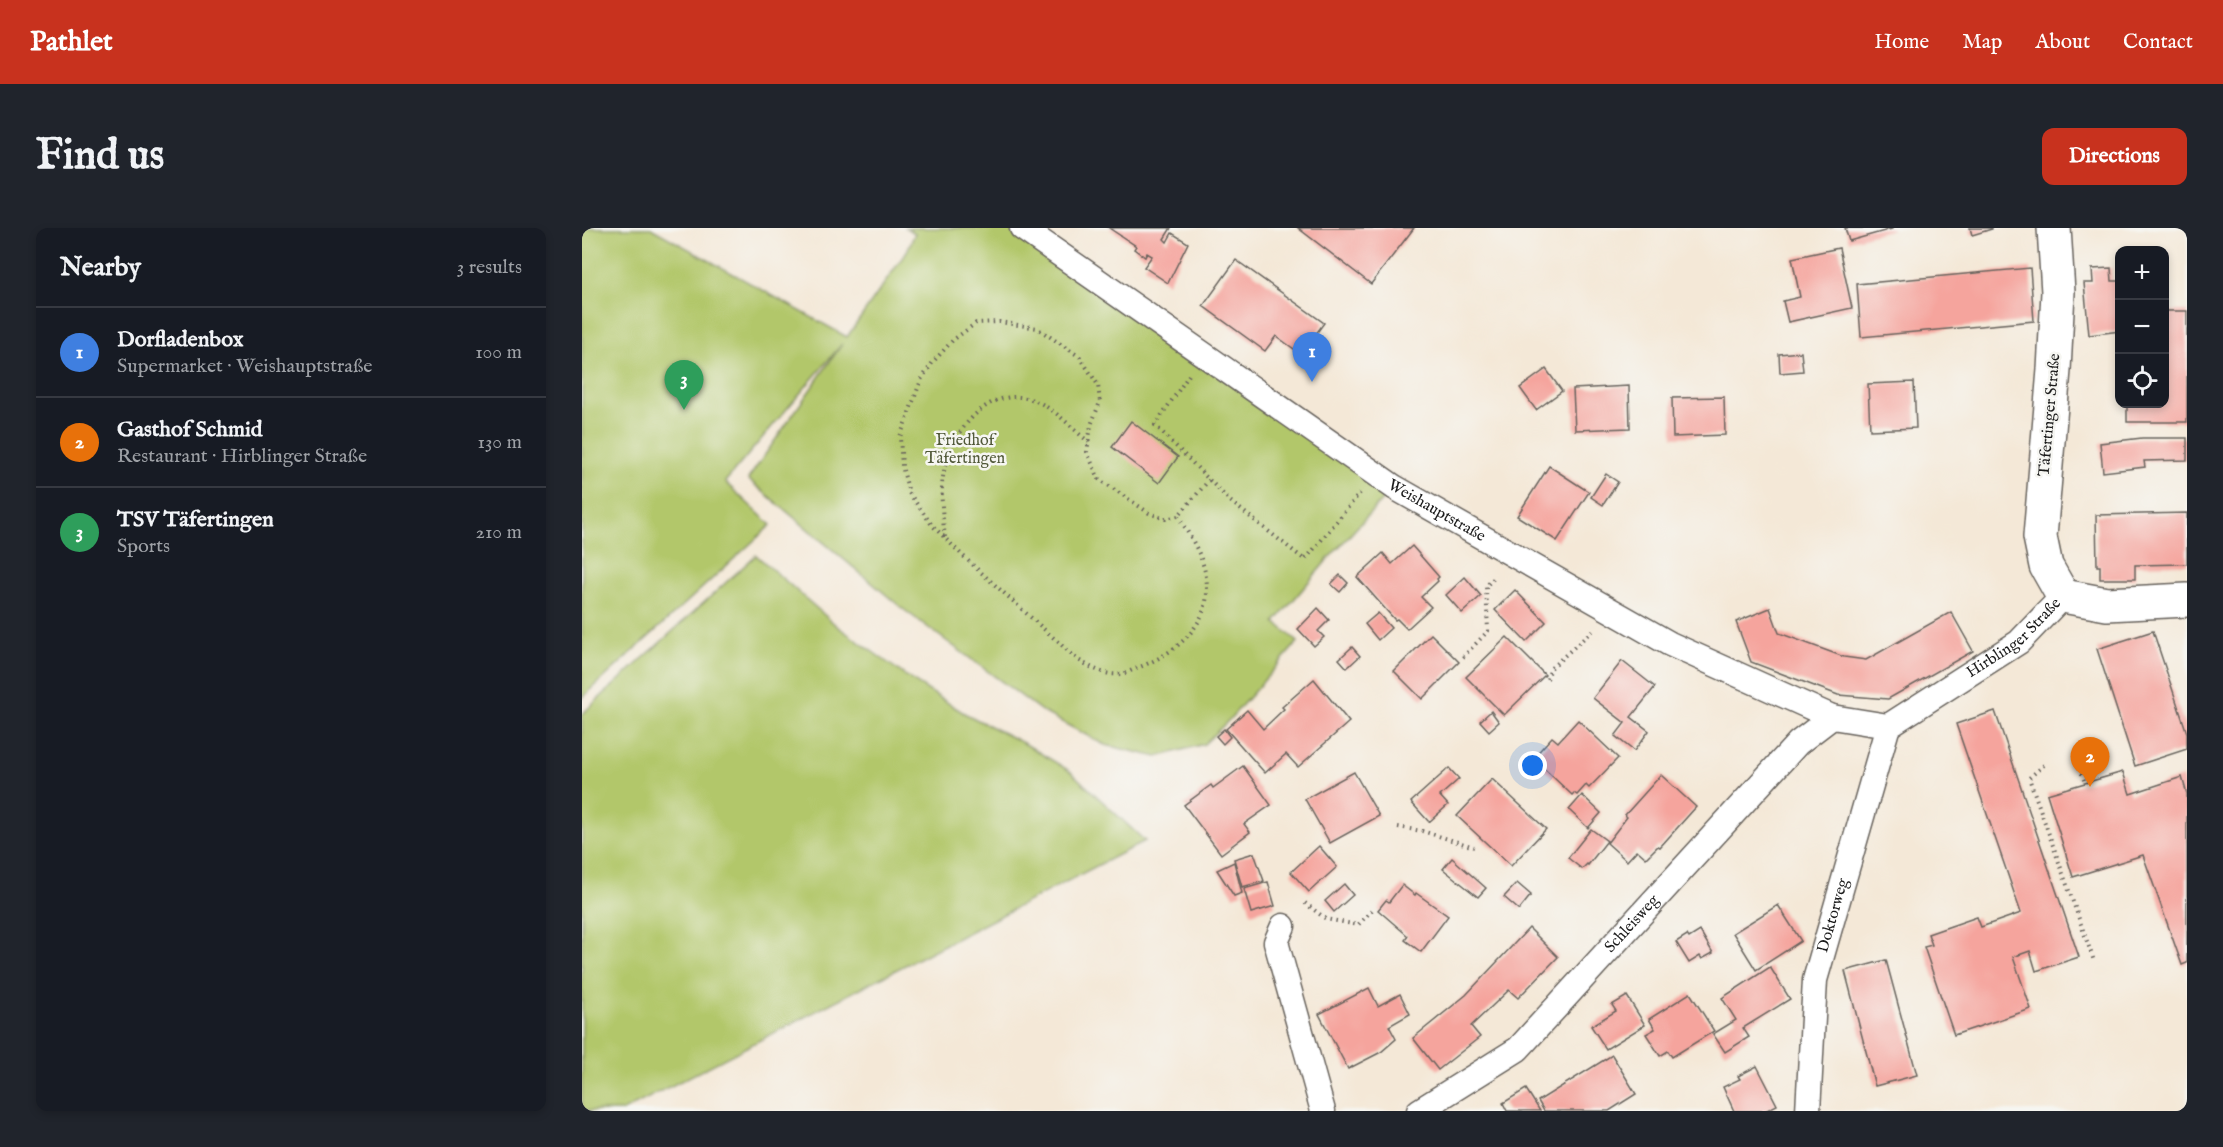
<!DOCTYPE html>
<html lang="en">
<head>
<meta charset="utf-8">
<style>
	:root { --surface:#171b24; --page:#20242c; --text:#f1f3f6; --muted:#9ea1a6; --line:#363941; --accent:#c8321e }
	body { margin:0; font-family:"IM FELL English",serif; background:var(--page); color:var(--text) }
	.controls { position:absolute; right:18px; top:18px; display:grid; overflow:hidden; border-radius:12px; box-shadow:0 3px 9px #0003 }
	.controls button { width:54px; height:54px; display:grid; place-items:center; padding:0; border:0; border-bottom:2px solid var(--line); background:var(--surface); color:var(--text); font:30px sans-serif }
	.you { position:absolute; left:951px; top:538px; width:21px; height:21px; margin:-15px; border:4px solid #fff; border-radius:50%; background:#1a73e8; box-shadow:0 0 0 9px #1a73e833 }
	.badge { display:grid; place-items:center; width:39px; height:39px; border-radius:50%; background:var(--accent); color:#fff; font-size:20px; font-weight:700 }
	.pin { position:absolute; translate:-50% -50px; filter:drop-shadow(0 2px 3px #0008) }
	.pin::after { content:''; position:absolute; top:32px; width:21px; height:18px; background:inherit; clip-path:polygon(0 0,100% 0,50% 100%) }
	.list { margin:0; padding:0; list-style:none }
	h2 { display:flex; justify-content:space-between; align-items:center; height:78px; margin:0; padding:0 24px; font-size:26px }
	h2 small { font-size:20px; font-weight:400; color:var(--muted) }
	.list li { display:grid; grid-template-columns:39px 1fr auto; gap:18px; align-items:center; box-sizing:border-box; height:90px; padding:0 24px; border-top:2px solid var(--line) }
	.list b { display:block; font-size:22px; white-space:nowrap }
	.list p { margin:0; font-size:20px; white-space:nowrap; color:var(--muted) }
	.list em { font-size:20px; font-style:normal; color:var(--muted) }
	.icon { flex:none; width:33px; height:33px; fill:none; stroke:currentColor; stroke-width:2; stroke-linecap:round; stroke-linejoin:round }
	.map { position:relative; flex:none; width:1605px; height:883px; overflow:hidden; border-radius:12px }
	header { display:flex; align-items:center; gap:36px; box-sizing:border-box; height:84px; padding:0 30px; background:var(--accent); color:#fff }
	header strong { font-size:28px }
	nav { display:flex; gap:33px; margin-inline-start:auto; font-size:21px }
	.intro { display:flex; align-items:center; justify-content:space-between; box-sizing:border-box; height:144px; padding:0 36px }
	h1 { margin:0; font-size:42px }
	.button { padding:15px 27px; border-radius:12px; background:var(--accent); color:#fff; font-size:21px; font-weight:700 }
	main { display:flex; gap:36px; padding:0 36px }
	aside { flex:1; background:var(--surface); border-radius:12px; box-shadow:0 3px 9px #0003 }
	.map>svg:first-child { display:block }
	.green { fill:#b2c76b; stroke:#677244; stroke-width:1.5 }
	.building { fill:#f5a49d }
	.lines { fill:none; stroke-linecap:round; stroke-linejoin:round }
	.street-casing { stroke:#68635d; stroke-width:27 }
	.secondary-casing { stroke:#68635d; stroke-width:36 }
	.path { stroke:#68635d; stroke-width:4; stroke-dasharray:1.5 4.5; stroke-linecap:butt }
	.street { stroke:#fff; stroke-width:24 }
	.secondary { stroke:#fff; stroke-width:33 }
	.labels { text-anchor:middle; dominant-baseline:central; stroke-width:5; stroke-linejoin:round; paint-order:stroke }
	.street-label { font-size:16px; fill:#1c1c1c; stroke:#f6f6f2 }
	.park-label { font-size:16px; fill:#505838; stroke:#f6f6f2 }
</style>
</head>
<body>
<header>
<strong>Pathlet</strong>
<nav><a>Home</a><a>Map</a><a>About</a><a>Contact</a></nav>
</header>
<div class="intro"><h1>Find us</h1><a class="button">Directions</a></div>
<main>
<aside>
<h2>Nearby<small>3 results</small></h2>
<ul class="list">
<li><span class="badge" style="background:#3f7fe0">1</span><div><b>Dorfladenbox</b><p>Supermarket · Weishauptstraße</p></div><em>100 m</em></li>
<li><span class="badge" style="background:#e8710a">2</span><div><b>Gasthof Schmid</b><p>Restaurant · Hirblinger Straße</p></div><em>130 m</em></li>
<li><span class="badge" style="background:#2e9e5b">3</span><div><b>TSV Täfertingen</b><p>Sports</p></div><em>210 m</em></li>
</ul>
</aside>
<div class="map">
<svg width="1605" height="883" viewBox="0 0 1605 883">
	<rect width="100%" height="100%" fill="#f6f6f2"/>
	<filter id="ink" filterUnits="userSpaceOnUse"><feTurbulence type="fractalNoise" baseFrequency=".0167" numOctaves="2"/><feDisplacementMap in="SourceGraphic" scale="12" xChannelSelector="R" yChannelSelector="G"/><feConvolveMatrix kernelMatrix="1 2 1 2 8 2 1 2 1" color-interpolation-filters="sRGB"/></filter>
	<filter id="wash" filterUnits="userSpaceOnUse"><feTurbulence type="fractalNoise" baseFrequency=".008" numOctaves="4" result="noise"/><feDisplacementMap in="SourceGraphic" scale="24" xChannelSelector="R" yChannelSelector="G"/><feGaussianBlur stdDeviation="1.35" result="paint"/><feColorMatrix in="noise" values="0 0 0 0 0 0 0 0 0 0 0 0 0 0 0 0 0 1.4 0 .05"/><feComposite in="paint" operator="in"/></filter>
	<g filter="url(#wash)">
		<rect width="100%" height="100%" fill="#f4e8d7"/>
		<g class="green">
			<path d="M 0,0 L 69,0 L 265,109 L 325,23 L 333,5 L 324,0 L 440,0 L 812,259 L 746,331 L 693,394 L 716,414 L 646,493 L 622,516 L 575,529 L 523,517 L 461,484 L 321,381 L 166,251 L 260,116 L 143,254 L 189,297 L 0,470 Z"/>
			<path d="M 174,327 L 255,398 L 331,453 L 382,485 L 445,517 L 488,543 L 563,613 L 41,883 L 0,883 L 0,486 Z"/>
		</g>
		<g id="blocks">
			<g class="building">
				<path d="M 527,0 L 589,0 L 582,11 L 585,14 L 590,5 L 606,15 L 586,55 L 562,39 L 570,28 L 565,25 L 563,29 L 552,21 L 554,18 Z"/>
				<path d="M 716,0 L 832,0 L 789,56 Z"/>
				<path d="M 1263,0 L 1310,0 L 1310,1 L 1267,13 Z"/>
				<path d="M 1388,0 L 1410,0 L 1410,1 L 1390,7 Z"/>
				<path d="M 1257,20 L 1270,80 L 1206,94 L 1201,73 L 1218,69 L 1210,30 Z"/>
				<path d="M 654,32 L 742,95 L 719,126 L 694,108 L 683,123 L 621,78 Z"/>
				<path d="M 1448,40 L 1452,93 L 1279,109 L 1275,56 Z"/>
				<path d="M 1529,40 L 1530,53 L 1538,53 L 1538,103 L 1507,107 L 1502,55 L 1511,55 L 1510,41 Z"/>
				<path d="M 1582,83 L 1605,83 L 1605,194 L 1545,194 L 1545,176 L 1582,176 Z"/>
				<path d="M 1219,124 L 1221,143 L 1198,145 L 1197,126 Z"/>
				<path d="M 964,141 L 980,163 L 954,182 L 938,160 Z"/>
				<path d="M 1332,154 L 1334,200 L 1288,202 L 1286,156 Z"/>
				<path d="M 1047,158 L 1048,200 L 993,202 L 991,161 Z"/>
				<path d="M 1142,169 L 1143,207 L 1091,209 L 1090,170 Z"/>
				<path d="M 549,193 L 596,229 L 577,255 L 530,219 Z"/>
				<path d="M 1560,210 L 1605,210 L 1605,232 L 1562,233 L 1563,239 L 1521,244 L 1518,215 Z"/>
				<path d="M 967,238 L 1007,264 L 975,313 L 935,288 Z"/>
				<path d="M 1024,246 L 1036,254 L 1021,277 L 1009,269 Z"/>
				<path d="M 1605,285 L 1605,336 L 1553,337 L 1553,351 L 1518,351 L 1518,338 L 1515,338 L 1514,287 Z"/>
				<path d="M 830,318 L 857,349 L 855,351 L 856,353 L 839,369 L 849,379 L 825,401 L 815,391 L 813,392 L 775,349 L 801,325 L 810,336 Z"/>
				<path d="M 758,347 L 766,355 L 758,364 L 749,356 Z"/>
				<path d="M 883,349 L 899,368 L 880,385 L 864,367 Z"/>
				<path d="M 933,362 L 964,394 L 944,414 L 913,382 Z"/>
				<path d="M 736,380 L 747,392 L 736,403 L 742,409 L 732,418 L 716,401 Z"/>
				<path d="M 1188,380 L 1197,405 L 1262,429 L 1284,432 L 1369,384 L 1391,423 L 1306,471 L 1256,467 L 1169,434 L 1154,394 Z"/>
				<path d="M 796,385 L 809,400 L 796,412 L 783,396 Z"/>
				<path d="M 1571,403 L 1605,505 L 1605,521 L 1553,538 L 1515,421 Z"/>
				<path d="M 849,406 L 877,434 L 840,471 L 812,443 Z"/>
				<path d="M 925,409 L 963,447 L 922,487 L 884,449 Z"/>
				<path d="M 770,419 L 778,428 L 765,440 L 757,431 Z"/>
				<path d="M 1040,433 L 1073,459 L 1049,489 L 1067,503 L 1052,523 L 1033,508 L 1043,495 L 1011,470 Z"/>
				<path d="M 732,451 L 767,494 L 716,539 L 704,526 L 683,545 L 644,501 L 665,482 L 681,501 L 702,481 L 700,479 Z"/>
				<path d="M 909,483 L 917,494 L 907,503 L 898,493 Z"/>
				<path d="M 1413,483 L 1497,729 L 1454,743 L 1448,723 L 1431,729 L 1449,781 L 1372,807 L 1342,719 L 1350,717 L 1346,706 L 1395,689 L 1399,699 L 1439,685 L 1374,496 Z"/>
				<path d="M 996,492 L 1036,530 L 1007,560 L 1004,557 L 995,567 L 992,565 L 990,567 L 951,530 L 970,509 L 976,514 Z"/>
				<path d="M 642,501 L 648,509 L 641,516 L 634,508 Z"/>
				<path d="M 661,538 L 689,577 L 662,596 L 668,604 L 639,626 L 602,577 L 629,557 L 631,560 Z"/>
				<path d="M 867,540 L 877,551 L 858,568 L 866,577 L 847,594 L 829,574 Z"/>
				<path d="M 772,544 L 797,588 L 748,615 L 723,571 Z"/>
				<path d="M 1541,544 L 1548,566 L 1600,549 L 1605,566 L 1605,735 L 1600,737 L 1561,627 L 1491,649 L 1465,566 Z"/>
				<path d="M 1079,547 L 1114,579 L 1078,619 L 1076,618 L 1064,630 L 1055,622 L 1045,633 L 1025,615 L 1045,589 L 1043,587 Z"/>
				<path d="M 910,551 L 964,601 L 929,638 L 875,588 Z"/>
				<path d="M 1000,567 L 1019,585 L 1006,600 L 987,582 Z"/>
				<path d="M 1009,601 L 1025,613 L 1006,637 L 1005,636 L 1000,641 L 986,630 Z"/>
				<path d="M 737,618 L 755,639 L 727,664 L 709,644 Z"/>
				<path d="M 672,625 L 682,653 L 660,659 L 652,631 Z"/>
				<path d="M 870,630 L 904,660 L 896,669 L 861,641 Z"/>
				<path d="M 652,634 L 660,665 L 652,668 L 635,642 Z"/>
				<path d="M 686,654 L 693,678 L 669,685 L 662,661 Z"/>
				<path d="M 935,655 L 949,667 L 937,682 L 922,669 Z"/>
				<path d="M 762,656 L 771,667 L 752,684 L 743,673 Z"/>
				<path d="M 820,657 L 833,667 L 834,665 L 866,688 L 839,724 L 823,712 L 826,708 L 796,682 L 804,672 L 807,674 Z"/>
				<path d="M 1196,677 L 1219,713 L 1174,742 L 1151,705 Z"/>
				<path d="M 947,700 L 976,729 L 936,770 L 927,762 L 889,798 L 898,809 L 856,842 L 831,810 L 884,767 Z"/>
				<path d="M 1118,703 L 1131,725 L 1120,731 L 1118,728 L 1107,735 L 1094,714 L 1105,707 L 1107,710 Z"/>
				<path d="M 1304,732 L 1335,847 L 1293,858 L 1263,743 Z"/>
				<path d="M 1188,739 L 1208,771 L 1161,800 L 1167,809 L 1143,824 L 1131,806 L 1154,792 L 1140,770 Z"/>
				<path d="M 787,760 L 796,778 L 818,766 L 828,786 L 807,798 L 814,811 L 799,824 L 766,841 L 737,786 Z"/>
				<path d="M 1108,765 L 1132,803 L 1090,829 L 1086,823 L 1078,828 L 1064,806 L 1073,801 L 1067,791 Z"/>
				<path d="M 1045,768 L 1063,797 L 1024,821 L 1009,798 L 1034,783 L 1030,777 Z"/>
				<path d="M 1030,827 L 1054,866 L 1027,883 L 962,883 L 956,873 Z"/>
				<path d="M 1175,838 L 1195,877 L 1183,883 L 1152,883 L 1141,859 L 1158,851 L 1156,848 Z"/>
				<path d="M 944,861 L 958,883 L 925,883 L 921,875 Z"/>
			</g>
		</g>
	</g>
	<g filter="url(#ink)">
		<use href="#blocks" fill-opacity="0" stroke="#68635d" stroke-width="1.5"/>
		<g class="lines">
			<g class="street-casing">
				<g id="street">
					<path id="s1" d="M 440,0 L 812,259 L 1088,416 L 1250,489 L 1306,498"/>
					<path id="s2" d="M 1306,498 L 1437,414 L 1481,368"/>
					<path d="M 701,698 L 694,714 L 741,883"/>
					<path id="s3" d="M 837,883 L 936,821 L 1216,515 L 1250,489"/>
					<path id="s4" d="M 1226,883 L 1233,752 L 1306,498"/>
				</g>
			</g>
			<g class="secondary-casing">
				<path id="secondary" d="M 1472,0 L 1476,64 L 1472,142 L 1458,309 L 1464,338 L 1481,368 L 1525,376 L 1605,372"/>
			</g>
			<g class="path">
				<path d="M 607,147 L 573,197 L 648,273 L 723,332 L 778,265"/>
				<path d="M 596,288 L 583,291 L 567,285 L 517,251 L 505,224 L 509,197 L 518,174 L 516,157 L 498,129 L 455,100 L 418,94 L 394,95 L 371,112 L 351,134 L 339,152 L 318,209 L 320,238 L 327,265 L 350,297 L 381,328 L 496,432 C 509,439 522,448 538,446 C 543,446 550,442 555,440 C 588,428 624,402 625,364 C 626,335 610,311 596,288 L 627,252"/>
				<path d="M 363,309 C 360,285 357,259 364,235 C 374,199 409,157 451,172 C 473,180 489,200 507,214"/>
				<path d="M 881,429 L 906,403 L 904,358 L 914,348"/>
				<path d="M 965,451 L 969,440 L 1011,402"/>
				<path d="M 1494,528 L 1503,555"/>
				<path d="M 1462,537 L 1447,550 L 1512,733"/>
				<path d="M 816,599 L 840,603 L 892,619"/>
				<path d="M 723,675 L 744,691 L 776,697 L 792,680"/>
			</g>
			<use href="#street" class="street"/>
			<use href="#secondary" class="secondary"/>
		</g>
	</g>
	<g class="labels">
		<g class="street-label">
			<text transform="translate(1468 187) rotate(-85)">Täfertinger Straße</text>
			<text stroke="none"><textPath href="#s1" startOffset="502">Weishauptstraße</textPath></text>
			<text stroke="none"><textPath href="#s2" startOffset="154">Hirblinger Straße</textPath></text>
			<text stroke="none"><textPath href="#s4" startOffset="198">Doktorweg</textPath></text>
			<text stroke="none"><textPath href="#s3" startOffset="286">Schleisweg</textPath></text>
		</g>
		<g class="park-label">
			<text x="383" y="213">Friedhof<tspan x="383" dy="18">Täfertingen</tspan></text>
		</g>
	</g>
</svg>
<div class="controls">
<button>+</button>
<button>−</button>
<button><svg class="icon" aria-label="locate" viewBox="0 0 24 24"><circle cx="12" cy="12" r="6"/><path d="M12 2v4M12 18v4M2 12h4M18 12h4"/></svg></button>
</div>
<div class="you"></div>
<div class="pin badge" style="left:730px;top:154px;background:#3f7fe0">1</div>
<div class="pin badge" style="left:1508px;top:559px;background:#e8710a">2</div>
<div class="pin badge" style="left:102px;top:182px;background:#2e9e5b">3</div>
</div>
</main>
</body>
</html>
